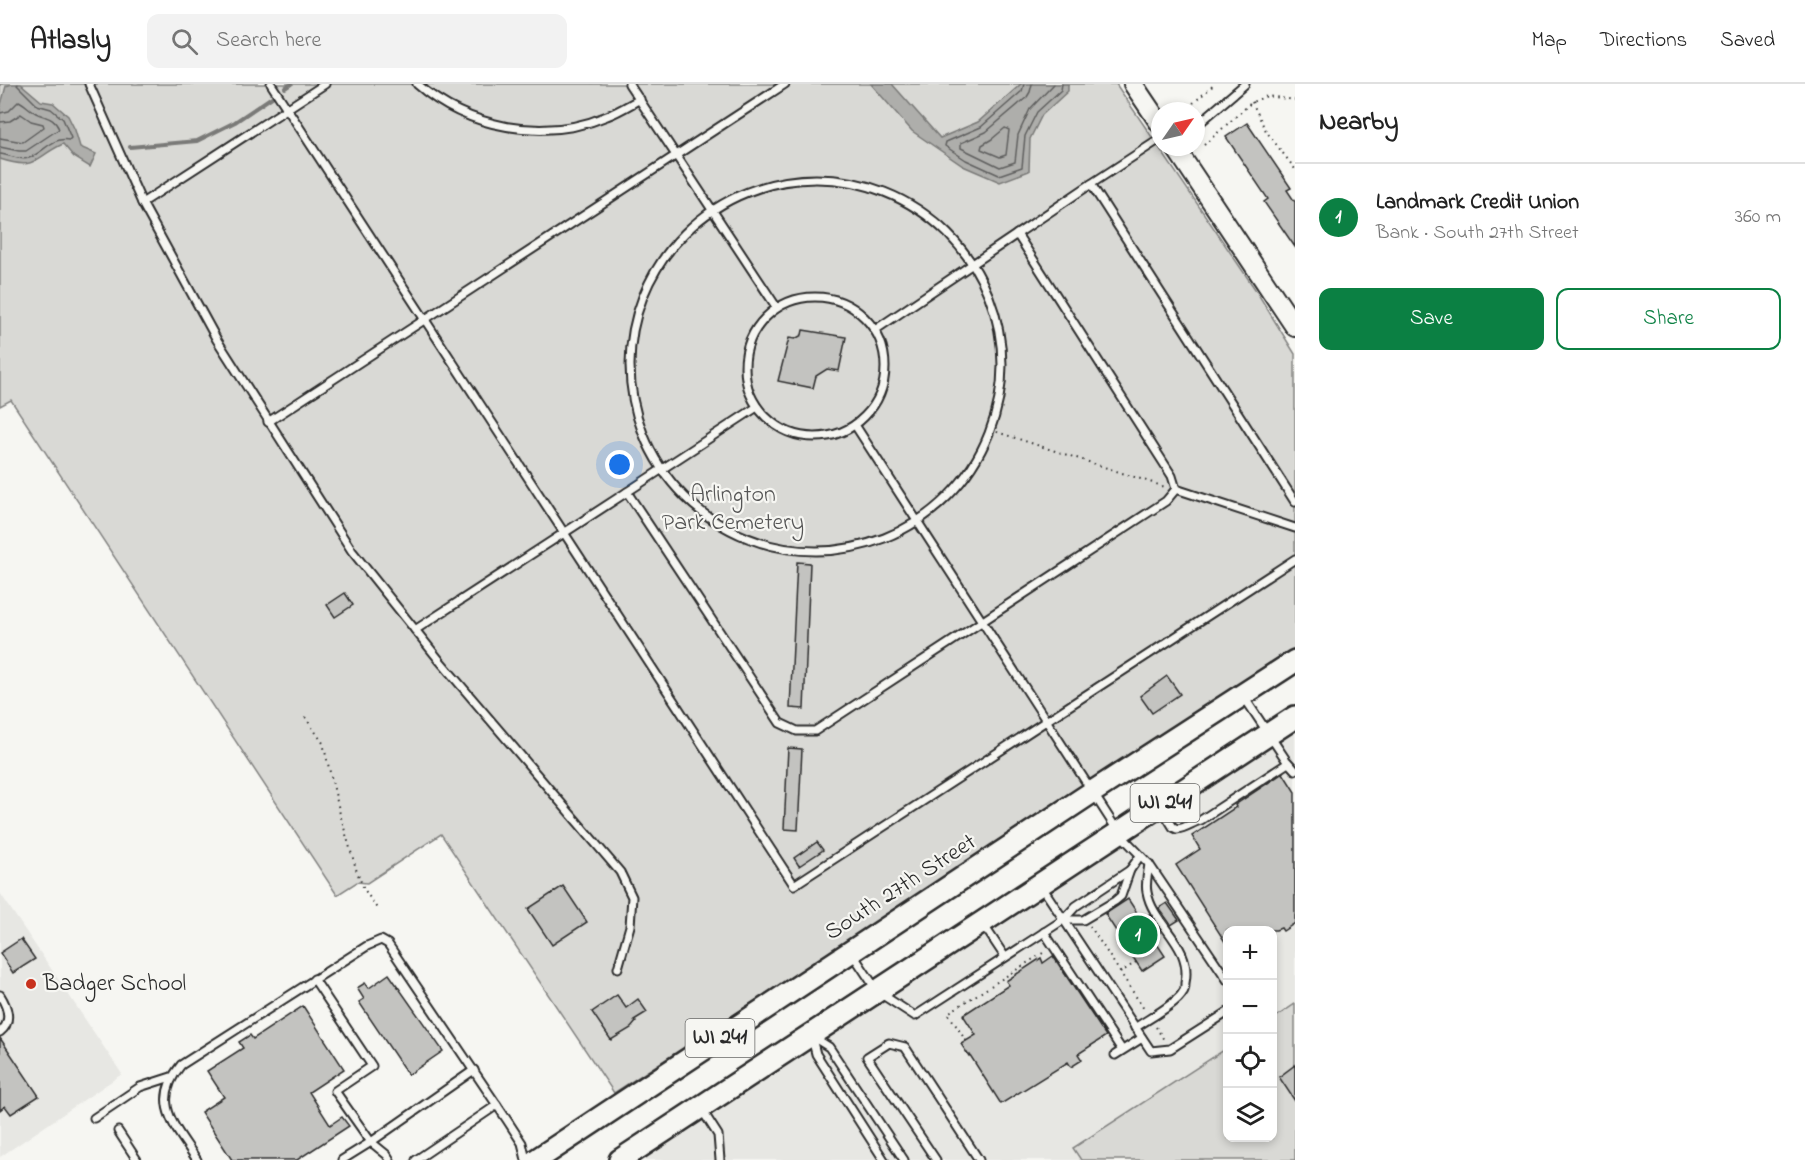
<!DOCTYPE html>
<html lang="en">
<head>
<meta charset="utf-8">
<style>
	:root { --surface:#fff; --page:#f2f2f2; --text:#222; --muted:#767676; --line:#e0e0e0; --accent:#0b8043 }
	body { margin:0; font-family:"Indie Flower",sans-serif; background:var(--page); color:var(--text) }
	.controls { position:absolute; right:18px; bottom:18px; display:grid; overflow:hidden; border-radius:12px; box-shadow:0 3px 9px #0003 }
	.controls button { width:54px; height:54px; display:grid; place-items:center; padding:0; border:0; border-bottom:2px solid var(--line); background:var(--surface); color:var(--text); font:30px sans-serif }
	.compass { position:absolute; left:1151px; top:18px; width:54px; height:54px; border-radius:50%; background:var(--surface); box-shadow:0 3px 9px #0003; rotate:56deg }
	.you { position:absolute; left:620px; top:381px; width:21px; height:21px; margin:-15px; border:4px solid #fff; border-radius:50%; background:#1a73e8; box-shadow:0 0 0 9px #1a73e833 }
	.badge { display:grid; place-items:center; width:39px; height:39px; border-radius:50%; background:var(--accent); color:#fff; font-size:20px; font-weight:700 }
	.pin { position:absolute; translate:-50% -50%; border:3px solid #fff; box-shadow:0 2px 6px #0006 }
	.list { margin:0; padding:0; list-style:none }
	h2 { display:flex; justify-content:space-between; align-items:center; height:78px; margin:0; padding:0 24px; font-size:26px }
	h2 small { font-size:20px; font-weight:400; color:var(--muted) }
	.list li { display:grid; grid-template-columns:39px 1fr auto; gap:18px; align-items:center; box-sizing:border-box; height:108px; padding:0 24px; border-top:2px solid var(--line) }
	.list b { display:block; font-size:22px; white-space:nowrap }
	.list p { margin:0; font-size:20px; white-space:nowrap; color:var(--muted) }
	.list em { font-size:20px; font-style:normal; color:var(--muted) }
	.actions { display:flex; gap:12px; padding:18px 24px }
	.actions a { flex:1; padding:14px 0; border:2px solid var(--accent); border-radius:12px; text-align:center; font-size:21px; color:var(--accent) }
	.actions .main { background:var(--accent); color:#fff }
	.icon { flex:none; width:33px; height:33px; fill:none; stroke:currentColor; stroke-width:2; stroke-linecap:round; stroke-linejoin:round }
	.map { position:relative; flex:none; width:1295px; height:1076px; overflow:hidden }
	header { display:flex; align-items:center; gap:36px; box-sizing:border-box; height:84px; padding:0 30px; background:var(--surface); border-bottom:2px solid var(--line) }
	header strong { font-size:28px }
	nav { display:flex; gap:33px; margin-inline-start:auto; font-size:21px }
	.search { width:420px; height:54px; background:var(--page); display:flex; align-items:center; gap:15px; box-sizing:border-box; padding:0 21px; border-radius:12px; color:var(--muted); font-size:22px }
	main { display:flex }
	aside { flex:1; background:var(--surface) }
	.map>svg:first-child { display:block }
	.built { fill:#e7e7e3 }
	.green { fill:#d9d9d5; stroke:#828280; stroke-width:1.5 }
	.water { fill:#aeaeab; stroke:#7a7a78; stroke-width:1.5 }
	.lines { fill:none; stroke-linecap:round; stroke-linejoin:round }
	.shore { stroke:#5f5f5e; stroke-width:1.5 }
	.stream { stroke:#7a7a78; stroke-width:4 }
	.building { fill:#c3c3c0; stroke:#2b2b2b; stroke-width:1.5 }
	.lane-casing { stroke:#2b2b2b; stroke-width:11 }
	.secondary-casing { stroke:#2b2b2b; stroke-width:22 }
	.primary-casing { stroke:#2b2b2b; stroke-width:26 }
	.path { stroke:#2b2b2b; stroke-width:2; stroke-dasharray:1.5 4.5; stroke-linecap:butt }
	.lane { stroke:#f6f6f2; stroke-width:7 }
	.secondary { stroke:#f6f6f2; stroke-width:18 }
	.primary { stroke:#f6f6f2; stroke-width:21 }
	.poi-dot { fill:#c8321e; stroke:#f6f6f2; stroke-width:2 }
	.labels { text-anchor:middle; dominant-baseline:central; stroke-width:4.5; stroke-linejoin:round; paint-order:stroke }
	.shield { fill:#f6f6f2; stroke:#686867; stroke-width:1.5 }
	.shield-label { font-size:22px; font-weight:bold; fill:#2b2b2b }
	.park-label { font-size:24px; fill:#565656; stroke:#f6f6f2 }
	.street-label { font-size:24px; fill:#2b2b2b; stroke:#f6f6f2 }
	.poi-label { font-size:24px; fill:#2b2b2b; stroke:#f6f6f2; text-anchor:start }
</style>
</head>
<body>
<header>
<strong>Atlasly</strong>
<div class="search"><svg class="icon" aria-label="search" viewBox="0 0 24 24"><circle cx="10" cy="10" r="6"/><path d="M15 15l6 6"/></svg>Search here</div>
<nav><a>Map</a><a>Directions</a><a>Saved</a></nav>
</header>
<main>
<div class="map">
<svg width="1295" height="1076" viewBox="0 0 1295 1076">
	<rect width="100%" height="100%" fill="#f6f6f2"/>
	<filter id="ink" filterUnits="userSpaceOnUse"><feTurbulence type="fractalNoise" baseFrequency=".0167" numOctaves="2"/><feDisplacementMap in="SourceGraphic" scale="12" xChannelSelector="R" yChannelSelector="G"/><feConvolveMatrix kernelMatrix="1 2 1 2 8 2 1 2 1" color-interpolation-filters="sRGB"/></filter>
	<g filter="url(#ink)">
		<g class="built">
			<path d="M 1295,644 L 1295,920 L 1273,935 L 1272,846 L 1228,846 L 1227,964 L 1073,1063 L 1081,1076 L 634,1076 Z"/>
			<path d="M 0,809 L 122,990 L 0,1073 Z"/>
		</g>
		<g class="green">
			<path d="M 0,0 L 1116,0 L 1255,205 L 1295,270 L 1295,564 L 614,1009 L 441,750 L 367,799 L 357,798 L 337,811 L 11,316 L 0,322 Z"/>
			<path d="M 1295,920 L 1295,1076 L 1081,1076 L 1073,1064 L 1227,964 L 1228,1054 L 1272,1054 L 1273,935 Z"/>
		</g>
		<g class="water">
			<path d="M 12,0 L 21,0 L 41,17 L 53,19 L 68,32 L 75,46 L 80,63 L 96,70 L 90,83 L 74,73 L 63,60 C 33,74 37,87 0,75 L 0,24 L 6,2 Z"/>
			<path d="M 871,0 L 892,0 L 940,54 L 978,38 L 1021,0 L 1068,0 L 1068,7 L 1042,31 L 1030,55 L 1029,87 L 1000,98 L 963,82 L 912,47 Z"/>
		</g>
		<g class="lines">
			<g class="shore">
				<path d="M 1024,0 L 1022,7 L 981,43 L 946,58 L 945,62 L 966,76 L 999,91 L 1022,83 L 1025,52 L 1037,28 L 1061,6 L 1062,0"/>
				<path d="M 1032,0 L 1030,8 L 1027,13 L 986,48 L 961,59 L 961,64 L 1000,83 L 1015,78 L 1018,51 L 1030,25 L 1054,0"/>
				<path d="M 0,29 L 9,27 L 19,17 C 25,20 30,26 36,29 C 46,34 54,33 59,45 L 26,67 L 19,67 L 0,63"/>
				<path d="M 0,38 L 10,37 L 21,30 L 31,37 L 43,40 L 44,43 L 23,58 L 0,54"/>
				<path d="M 1005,44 L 1009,46 L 1006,71 L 1000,73 L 981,65 L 982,61 L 992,55 Z"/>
				<path d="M 0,70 C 10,71 19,77 29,74 C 43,69 53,52 69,56 L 71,54 L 63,35 L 51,25 L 37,21 L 17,1 L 18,0"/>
			</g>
			<g class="stream">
				<path d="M 285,4 L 291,0"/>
				<path d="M 130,63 L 197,57 L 235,38 L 272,13"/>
			</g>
		</g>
		<g class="building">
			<path d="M 1247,39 L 1291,104 L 1287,106 L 1295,118 L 1295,163 L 1264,118 L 1268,115 L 1226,53 Z"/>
			<path d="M 803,246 L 846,253 L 839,287 L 827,285 L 816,292 L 813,304 L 778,297 L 789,254 L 795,255 L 802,251 Z"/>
			<path d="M 797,478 L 810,479 L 804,625 L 790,624 Z"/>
			<path d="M 345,509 L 353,521 L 335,533 L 327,521 Z"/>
			<path d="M 1167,592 L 1180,610 L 1152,629 L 1140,612 Z"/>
			<path d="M 788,664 L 802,665 L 798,746 L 784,745 Z"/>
			<path d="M 1283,689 L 1295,708 L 1295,839 L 1283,847 L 1281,844 L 1276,846 L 1227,846 L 1227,861 L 1176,781 L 1200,765 L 1192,752 L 1236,723 L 1235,721 Z"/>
			<path d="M 817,758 L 823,766 L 799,782 L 794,774 Z"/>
			<path d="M 563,802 L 587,838 L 552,861 L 528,825 Z"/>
			<path d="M 1128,815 L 1141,835 L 1150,830 L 1161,848 L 1153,854 L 1165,872 L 1142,887 L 1105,830 Z"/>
			<path d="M 1167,819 L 1179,836 L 1171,841 L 1159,824 Z"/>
			<path d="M 21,855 L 35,875 L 13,889 L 0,869 Z"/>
			<path d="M 1053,872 L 1106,952 L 1078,970 L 1082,976 L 1071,983 L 1068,978 L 1001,1020 L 970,971 L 969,972 L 961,960 L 976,951 L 963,931 L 1009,901 L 1006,897 L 1041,874 L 1043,879 Z"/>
			<path d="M 389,890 L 443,967 L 408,991 L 359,918 L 364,915 L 357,904 L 365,899 L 369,904 Z"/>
			<path d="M 617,911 L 626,924 L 638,915 L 647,928 L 634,936 L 636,938 L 631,944 L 611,956 L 592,928 Z"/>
			<path d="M 303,922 L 344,985 L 309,1008 L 330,1041 L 342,1033 L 349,1042 L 297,1076 L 232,1076 L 201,1028 L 224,1013 L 207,987 L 243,964 L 239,958 L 250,951 L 253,955 Z"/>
			<path d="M 0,954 L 39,1012 L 11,1030 L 5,1022 L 0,1026 Z"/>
			<path d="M 1295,981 L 1295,1017 L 1279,993 Z"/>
		</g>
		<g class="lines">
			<g class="lane-casing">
				<g id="lane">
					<path d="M 89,0 L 142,119 L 217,256 L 352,467 L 440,577 L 620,788 L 632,813 L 630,842 L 618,884"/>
					<path d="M 271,0 L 794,801 L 1295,475"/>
					<path d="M 417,0 C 467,44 544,59 607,32 C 618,28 629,21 640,15"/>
					<path d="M 629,0 L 777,224"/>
					<path d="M 1196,42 L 1245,0"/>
					<path d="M 1160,55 L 1091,100 L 1295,418"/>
					<circle cx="816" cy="281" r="186"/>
					<path d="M 142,119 L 325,0"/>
					<circle cx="815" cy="283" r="70"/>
					<path d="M 875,246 L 1091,100"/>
					<path d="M 757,323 L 627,408 L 780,639 L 797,647 L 815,647 L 1166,417 L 1176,405 L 1172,392 L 1017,150"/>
					<path d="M 268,338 L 785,0"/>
					<path d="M 855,341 L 1119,749 L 1149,780 L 1228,897"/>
					<path d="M 1176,405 L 1295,444"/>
					<path d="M 415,546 L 627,408"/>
					<path d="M 1244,613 L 1286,676 L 1295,686"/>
					<path d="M 1175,713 L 1193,738"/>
					<path d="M 1162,725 L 1173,743 L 1177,745 C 1186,744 1193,738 1201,736 L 1288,679"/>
					<path d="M 1042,803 L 1151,967 L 1170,965 L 1228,928"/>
					<path d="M 1063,836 L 1083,836 L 1115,817 L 1121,812 L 1130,786"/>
					<path d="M 983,840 L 1005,873"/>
					<path d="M 1044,848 L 1122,966"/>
					<path d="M 852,869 L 878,908 L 915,932 L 1063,836 L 1076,822 L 1130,786 L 1140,772"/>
					<path d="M 314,895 L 372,982 L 335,1007 L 371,1058 L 474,986"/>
					<path d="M 0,911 C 7,922 13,938 0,948"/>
					<path d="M 1135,944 C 1146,936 1177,920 1183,908 C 1185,906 1185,902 1185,899 C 1193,860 1153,842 1147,808 C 1145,799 1148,789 1149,780"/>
					<path d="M 813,953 L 829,963 L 904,1076"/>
					<path d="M 812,954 L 816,970 L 884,1076"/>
					<path d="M 1115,971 L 1142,954"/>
					<path d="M 702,1026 L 718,1051 L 720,1076"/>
					<path d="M 94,1034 L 140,1003 L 171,993"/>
					<path d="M 118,1047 L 137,1076"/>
					<path d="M 197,1076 C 175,1042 150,1019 181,981 L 367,862 L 381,856 L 388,860 L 507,1036 L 522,1059 L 526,1076"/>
					<path d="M 342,1076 L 371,1058 L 387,1071 L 390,1076"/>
					<path d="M 416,1076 L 497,1021"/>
					<path d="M 936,1076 L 867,973 L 889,959 L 905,963 L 979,1076"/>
				</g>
			</g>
			<g class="secondary-casing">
				<g id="secondary">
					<path d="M 1133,0 L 1160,40"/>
					<path d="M 1175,63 L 1295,243"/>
				</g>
			</g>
			<g class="primary-casing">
				<g id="primary">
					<path d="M 536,1076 L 1094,707 L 1295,577"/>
					<path d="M 620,1076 L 1295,633"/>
				</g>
			</g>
			<g class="path">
				<path d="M 1252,18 L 1266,47 L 1295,85"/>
				<path d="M 1184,27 L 1215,0"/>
				<path d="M 1204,61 L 1252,18 L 1267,12 L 1295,16"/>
				<path d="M 991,346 L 1165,403"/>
				<path d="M 305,633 L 323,659 L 340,730 L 357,788 L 364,805 L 378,826"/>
				<path d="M 1090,842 L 1144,925"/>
				<path d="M 1120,889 L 1136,878"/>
				<path d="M 1156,943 L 1164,956"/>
				<path d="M 966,957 L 948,929 L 1046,867"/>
			</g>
			<use href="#lane" class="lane"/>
			<use href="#secondary" class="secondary"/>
			<use href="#primary" class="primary"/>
		</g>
	</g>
	<circle class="poi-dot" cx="31" cy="900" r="6"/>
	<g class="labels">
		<g class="shield">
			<rect x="1130.5" y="700" width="69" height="38" rx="4.5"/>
			<rect x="685.5" y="935" width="69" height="38" rx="4.5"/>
		</g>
		<g class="shield-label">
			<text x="1165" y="719">WI 241</text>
			<text x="720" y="954">WI 241</text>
		</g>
		<g class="park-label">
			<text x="733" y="411">Arlington<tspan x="733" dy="28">Park Cemetery</tspan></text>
		</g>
		<g class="street-label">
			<text transform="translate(901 804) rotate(-33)">South 27th Street</text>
		</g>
		<g class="poi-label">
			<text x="43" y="900">Badger School</text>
		</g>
	</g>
</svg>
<div class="controls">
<button>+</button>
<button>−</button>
<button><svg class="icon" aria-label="locate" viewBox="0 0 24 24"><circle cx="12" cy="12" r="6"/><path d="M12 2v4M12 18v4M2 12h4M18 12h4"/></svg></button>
<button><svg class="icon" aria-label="layers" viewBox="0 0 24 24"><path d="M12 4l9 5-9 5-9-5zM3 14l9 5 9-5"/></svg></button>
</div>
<svg class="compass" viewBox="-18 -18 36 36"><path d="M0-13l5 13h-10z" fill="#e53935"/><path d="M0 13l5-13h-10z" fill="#767676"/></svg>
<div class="you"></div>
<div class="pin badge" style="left:1138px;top:851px">1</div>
</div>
<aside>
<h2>Nearby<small></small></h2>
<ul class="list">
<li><span class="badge">1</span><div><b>Landmark Credit Union</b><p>Bank · South 27th Street</p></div><em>360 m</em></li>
</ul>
<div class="actions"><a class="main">Save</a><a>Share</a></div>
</aside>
</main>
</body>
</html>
